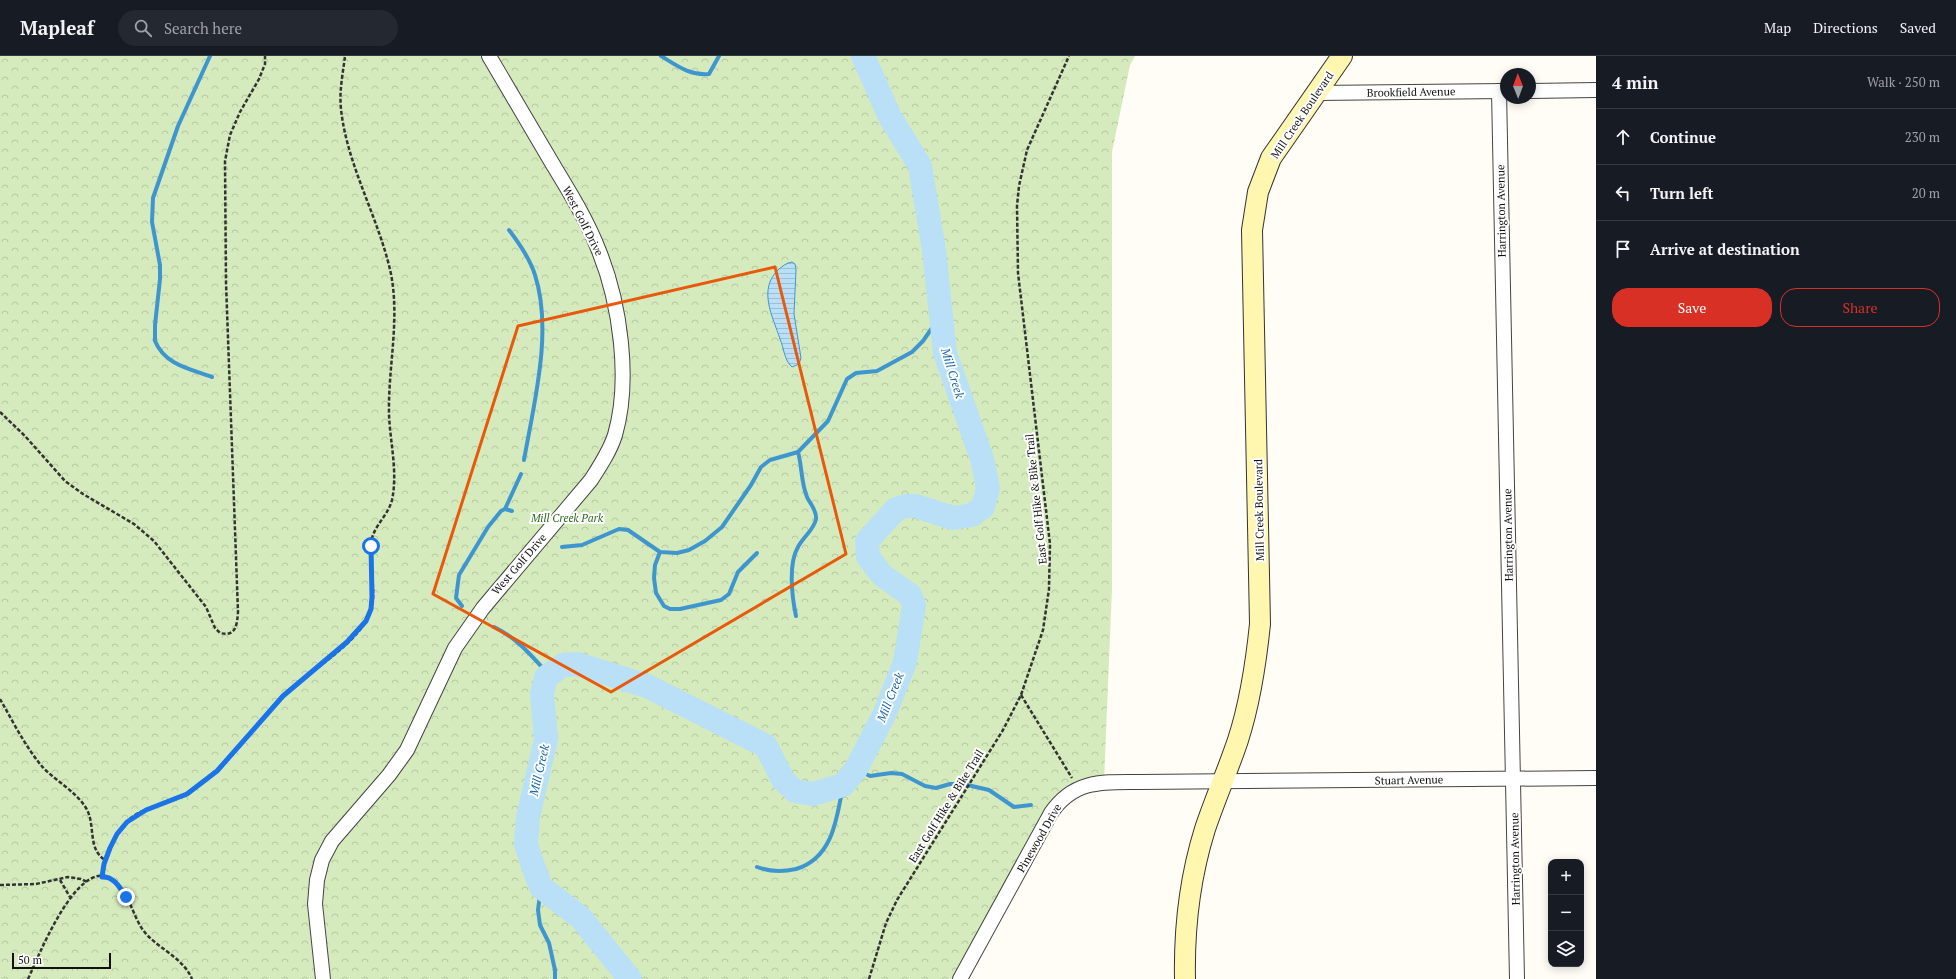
<!DOCTYPE html>
<html lang="en">
<head>
<meta charset="utf-8">
<style>
	:root { --surface:#171b24; --page:#242831; --text:#f1f3f6; --muted:#9ea1a6; --line:#363941; --accent:#d93025 }
	body { margin:0; font-family:"PT Serif",serif; background:var(--page); color:var(--text) }
	.controls { position:absolute; right:12px; bottom:12px; display:grid; overflow:hidden; border-radius:8px; box-shadow:0 2px 10px #0003 }
	.controls button { width:36px; height:36px; display:grid; place-items:center; padding:0; border:0; border-bottom:1px solid var(--line); background:var(--surface); color:var(--text); font:20px sans-serif }
	.compass { position:absolute; left:1500px; top:12px; width:36px; height:36px; border-radius:50%; background:var(--surface); box-shadow:0 2px 10px #0003; rotate:359deg }
	.scale { position:absolute; left:12px; bottom:10px; width:99px; box-sizing:border-box; padding-left:4px; border:2px solid #111; border-top:0; font-size:11px; line-height:14px; white-space:nowrap; color:#111; -webkit-text-stroke:3px #fff; paint-order:stroke }
	.stop { position:absolute; width:12px; height:12px; margin:-9px; border:3px solid #1a73e8; border-radius:50%; background:#fff }
	.stop.end { background:#1a73e8; border-color:#fff; box-shadow:0 1px 4px #0008 }
	.list { margin:0; padding:0; list-style:none }
	h2 { display:flex; justify-content:space-between; align-items:center; height:52px; margin:0; padding:0 16px; font-size:17px }
	h2 small { font-size:13px; font-weight:400; color:var(--muted) }
	.list li { display:grid; grid-template-columns:26px 1fr auto; gap:12px; align-items:center; box-sizing:border-box; height:56px; padding:0 16px; border-top:1px solid var(--line) }
	.list b { display:block; font-size:15px; white-space:nowrap }
	.list em { font-size:13px; font-style:normal; color:var(--muted) }
	.actions { display:flex; gap:8px; padding:12px 16px }
	.actions a { flex:1; padding:9px 0; border:1px solid var(--accent); border-radius:16px; text-align:center; font-size:14px; color:var(--accent) }
	.actions .main { background:var(--accent); color:#fff }
	.icon { flex:none; width:22px; height:22px; fill:none; stroke:currentColor; stroke-width:2; stroke-linecap:round; stroke-linejoin:round }
	.map { position:relative; flex:none; width:1596px; height:923px; overflow:hidden }
	header { display:flex; align-items:center; gap:24px; box-sizing:border-box; height:56px; padding:0 20px; background:var(--surface); border-bottom:1px solid var(--line) }
	header strong { font-size:19px }
	nav { display:flex; gap:22px; margin-inline-start:auto; font-size:14px }
	.search { width:280px; height:36px; background:var(--page); display:flex; align-items:center; gap:10px; box-sizing:border-box; padding:0 14px; border-radius:22px; color:var(--muted); font-size:15px }
	main { display:flex }
	aside { flex:1; background:var(--surface) }
	.map>svg:first-child { display:block }
	.park { fill:url(#park-crowns) }
	.water { fill:url(#water-rules); stroke:#3f96cf }
	.lines { fill:none; stroke-linecap:round; stroke-linejoin:round }
	.stream { stroke:#3f96cf; stroke-width:4 }
	.river { stroke:#b9e0f7; stroke-width:24 }
	.street-casing { stroke:#444; stroke-width:16 }
	.secondary-casing { stroke:#333; stroke-width:22 }
	.path { stroke:#333; stroke-width:2.5; stroke-dasharray:4 2; stroke-linecap:butt }
	.street { stroke:#fff; stroke-width:14 }
	.secondary { stroke:#fff6b0; stroke-width:20 }
	.route { stroke:#1a73e8; stroke-width:5 }
	.marked { fill:none; stroke:#e8590c; stroke-width:3; stroke-linejoin:round }
	.labels { text-anchor:middle; dominant-baseline:central; stroke-width:4; stroke-linejoin:round; paint-order:stroke }
	.street-label { font-size:11px; fill:#111; stroke:#fff }
	.park-label { font-size:11px; font-style:italic; fill:#2f6b1f; stroke:#fff }
	.water-label { font-size:12px; font-style:italic; fill:#1768a6; stroke:#fff }
</style>
</head>
<body>
<header>
<strong>Mapleaf</strong>
<div class="search"><svg class="icon" aria-label="search" viewBox="0 0 24 24"><circle cx="10" cy="10" r="6"/><path d="M15 15l6 6"/></svg>Search here</div>
<nav><a>Map</a><a>Directions</a><a>Saved</a></nav>
</header>
<main>
<div class="map">
<svg width="1596" height="923" viewBox="0 0 1596 923">
	<defs>
		<pattern id="park-crowns" width="20" height="18" patternUnits="userSpaceOnUse"><rect width="20" height="18" fill="#d5ebbd"/><path d="M2 6a3 3 0 1 1 6 0M12 15a3 3 0 1 1 6 0" fill="none" stroke="#b6c8a1"/></pattern>
		<pattern id="water-rules" width="6" height="5" patternUnits="userSpaceOnUse"><rect width="6" height="5" fill="#b9e0f7"/><path d="M0 2.5h6" fill="none" stroke="#9ebfd3"/></pattern>
	</defs>
	<rect width="100%" height="100%" fill="#fffdf5"/>
	<path class="park" d="M 0,0 L 1135,0 L 1130,9 L 1112,96 L 1112,532 L 1104,726 L 1063,742 L 960,923 L 0,923 Z"/>
	<path class="water" d="M 792,206 L 795,208 L 796,214 L 794,258 L 801,302 L 799,308 L 792,311 C 784,304 784,292 780,283 C 773,261 757,233 779,213 C 783,210 786,207 792,206 Z"/>
	<g class="lines">
		<g class="stream">
			<path d="M 210,0 L 178,70 L 153,142 L 152,166 L 160,209 L 160,223 L 155,269 L 155,285 C 165,309 190,313 212,321"/>
			<path d="M 661,0 C 676,9 690,20 709,18 L 719,0"/>
			<path d="M 509,174 C 519,187 530,203 535,219 C 553,275 534,347 524,404"/>
			<path d="M 505,453 L 521,418"/>
			<path d="M 562,491 L 582,489 L 619,473 L 628,474 L 660,496 L 677,497 L 689,494 L 705,485 L 722,471 L 751,429 L 761,411 L 770,404 L 798,396 L 828,365 L 847,323 L 856,317 L 877,315 L 912,296 L 923,285 L 941,259"/>
			<path d="M 660,496 L 655,509 L 654,522 L 656,537 L 664,550 L 670,553 L 680,553 L 721,544 L 729,538 L 738,516 L 757,497"/>
			<path d="M 462,550 L 456,542 L 459,519 L 488,471 L 501,455 L 505,453 L 512,455"/>
			<path d="M 796,560 C 792,541 788,508 798,491 C 803,481 814,474 816,463 C 817,454 810,448 807,441 C 801,427 802,410 798,396"/>
			<path d="M 494,571 C 517,582 532,600 549,619"/>
			<path d="M 856,713 L 870,720 L 891,717 L 902,718 L 925,730 L 936,732 L 950,728 L 963,728 L 989,734 L 1014,751 L 1031,749"/>
			<path d="M 757,811 C 770,816 782,816 796,813 C 833,802 837,762 843,729"/>
			<path d="M 541,831 L 538,854 L 540,869 L 549,887 L 555,914 L 555,923"/>
		</g>
		<path class="river" d="M 630,923 L 581,862 L 541,831 L 533,810 L 526,788 L 528,761 L 546,683 L 542,638 L 546,621 L 563,609 L 577,608 L 647,630 L 766,690 L 783,724 L 795,735 L 813,738 L 843,729 L 856,713 L 885,657 L 905,606 L 914,549 L 910,539 L 882,519 L 868,501 L 867,485 L 896,453 L 906,450 L 916,450 L 953,462 L 972,459 L 983,451 L 988,432 L 982,403 L 945,297 L 934,194 L 920,110 L 890,61 L 863,0"/>
		<g class="street-casing">
			<g id="street">
				<path d="M 1499,35 L 1517,923"/>
				<path d="M 1530,35 L 1596,34"/>
				<path d="M 1315,37 L 1506,35"/>
				<path d="M 323,923 L 315,848 L 317,824 L 322,804 L 332,785 L 389,719 L 407,694 L 455,592 L 483,552 L 591,424 C 600,410 610,395 615,379 C 631,324 620,247 599,195 C 587,164 569,135 552,107 C 531,71 510,36 489,0"/>
				<path d="M 960,923 L 1051,757 C 1074,723 1104,726 1141,726 L 1596,722"/>
			</g>
		</g>
		<g class="secondary-casing">
			<path id="secondary" d="M 1185,923 C 1184,873 1190,821 1205,773 C 1215,743 1228,714 1238,684 C 1250,647 1256,607 1260,568 L 1252,174 L 1258,136 L 1271,102 L 1342,0"/>
		</g>
		<g class="path">
			<path d="M 0,356 L 25,380 L 65,425 L 83,438 L 134,468 L 154,485 L 206,551 L 215,572 L 220,577 C 236,581 237,569 238,556 L 226,227 L 225,105 L 230,79 L 240,56 L 259,23 L 265,8 L 265,0"/>
			<path d="M 1021,639 L 1072,722"/>
			<path d="M 0,643 C 12,664 24,688 40,708 C 53,724 75,734 86,752 C 96,768 87,793 105,804"/>
			<path d="M 102,821 C 105,798 115,772 135,759 C 146,752 160,750 171,745 C 183,741 194,734 204,726 C 235,702 255,668 282,641 C 306,617 362,586 371,554 C 377,533 368,508 371,487 C 373,470 388,460 392,444 C 398,416 390,386 389,358 C 388,311 400,265 391,218 C 379,162 347,110 341,53 C 339,35 343,17 345,0"/>
			<path d="M 60,824 L 70,841"/>
			<path d="M 0,829 L 36,828 L 68,821 L 81,823 L 87,826"/>
			<path d="M 28,923 C 38,902 76,803 111,822 C 128,832 132,859 143,874 C 156,892 183,901 192,923"/>
			<path d="M 869,923 L 886,867 L 897,844 L 1003,674 L 1021,639 L 1043,574 L 1049,533 L 1050,488 L 1018,217 L 1017,150 L 1019,130 L 1027,94 L 1069,0"/>
		</g>
		<use href="#street" class="street"/>
		<use href="#secondary" class="secondary"/>
	</g>
	<g class="lines">
		<path class="route" d="M 126,841 C 120,832 114,820 102,821 L 104,808 L 110,792 L 117,778 L 127,766 L 146,754 L 187,738 L 217,715 L 283,640 L 347,586 L 366,565 L 371,553 L 372,541 L 371,490"/>
	</g>
	<path class="marked" d="M 775,211 L 846,498 L 611,636 L 433,538 L 518,270 Z"/>
	<g class="labels">
		<g class="street-label">
			<text transform="translate(1411 36) rotate(-1)">Brookfield Avenue</text>
			<text transform="translate(1302 59) rotate(-56)">Mill Creek Boulevard</text>
			<text transform="translate(1501 155) rotate(-91)">Harrington Avenue</text>
			<text transform="translate(583 165) rotate(63)">West Golf Drive</text>
			<text transform="translate(1036 443) rotate(-96)">East Golf Hike &amp; Bike Trail</text>
			<text transform="translate(1259 454) rotate(-91)">Mill Creek Boulevard</text>
			<text transform="translate(1508 479) rotate(-91)">Harrington Avenue</text>
			<text transform="translate(519 508) rotate(-49)">West Golf Drive</text>
			<text transform="translate(1409 724) rotate(-1)">Stuart Avenue</text>
			<text transform="translate(946 750) rotate(-58)">East Golf Hike &amp; Bike Trail</text>
			<text transform="translate(1039 782) rotate(-60)">Pinewood Drive</text>
			<text transform="translate(1515 803) rotate(-91)">Harrington Avenue</text>
		</g>
		<g class="park-label">
			<text x="567" y="462">Mill Creek Park</text>
		</g>
		<g class="water-label">
			<text transform="translate(953 317) rotate(73)">Mill Creek</text>
			<text transform="translate(890 641) rotate(-68)">Mill Creek</text>
			<text transform="translate(539 714) rotate(-77)">Mill Creek</text>
		</g>
	</g>
</svg>
<div class="controls">
<button>+</button>
<button>−</button>
<button><svg class="icon" aria-label="layers" viewBox="0 0 24 24"><path d="M12 4l9 5-9 5-9-5zM3 14l9 5 9-5"/></svg></button>
</div>
<svg class="compass" viewBox="-18 -18 36 36"><path d="M0-13l5 13h-10z" fill="#e53935"/><path d="M0 13l5-13h-10z" fill="#9ea1a6"/></svg>
<div class="scale">50 m</div>
<div class="stop" style="left:371px;top:490px"></div>
<div class="stop end" style="left:126px;top:841px"></div>
</div>
<aside>
<h2>4 min<small>Walk · 250 m</small></h2>
<ul class="list">
<li><svg class="icon" aria-label="ahead" viewBox="0 0 24 24"><path d="M12 20V5M6 11l6-6 6 6"/></svg><div><b>Continue</b></div><em>230 m</em></li>
<li><svg class="icon" aria-label="left" viewBox="0 0 24 24"><path d="M17 20v-9H6M10 6l-5 5 5 5"/></svg><div><b>Turn left</b></div><em>20 m</em></li>
<li><svg class="icon" aria-label="arrive" viewBox="0 0 24 24"><path d="M6 21V4h12l-3 4 3 4H6"/></svg><div><b>Arrive at destination</b></div></li>
</ul>
<div class="actions"><a class="main">Save</a><a>Share</a></div>
</aside>
</main>
</body>
</html>
